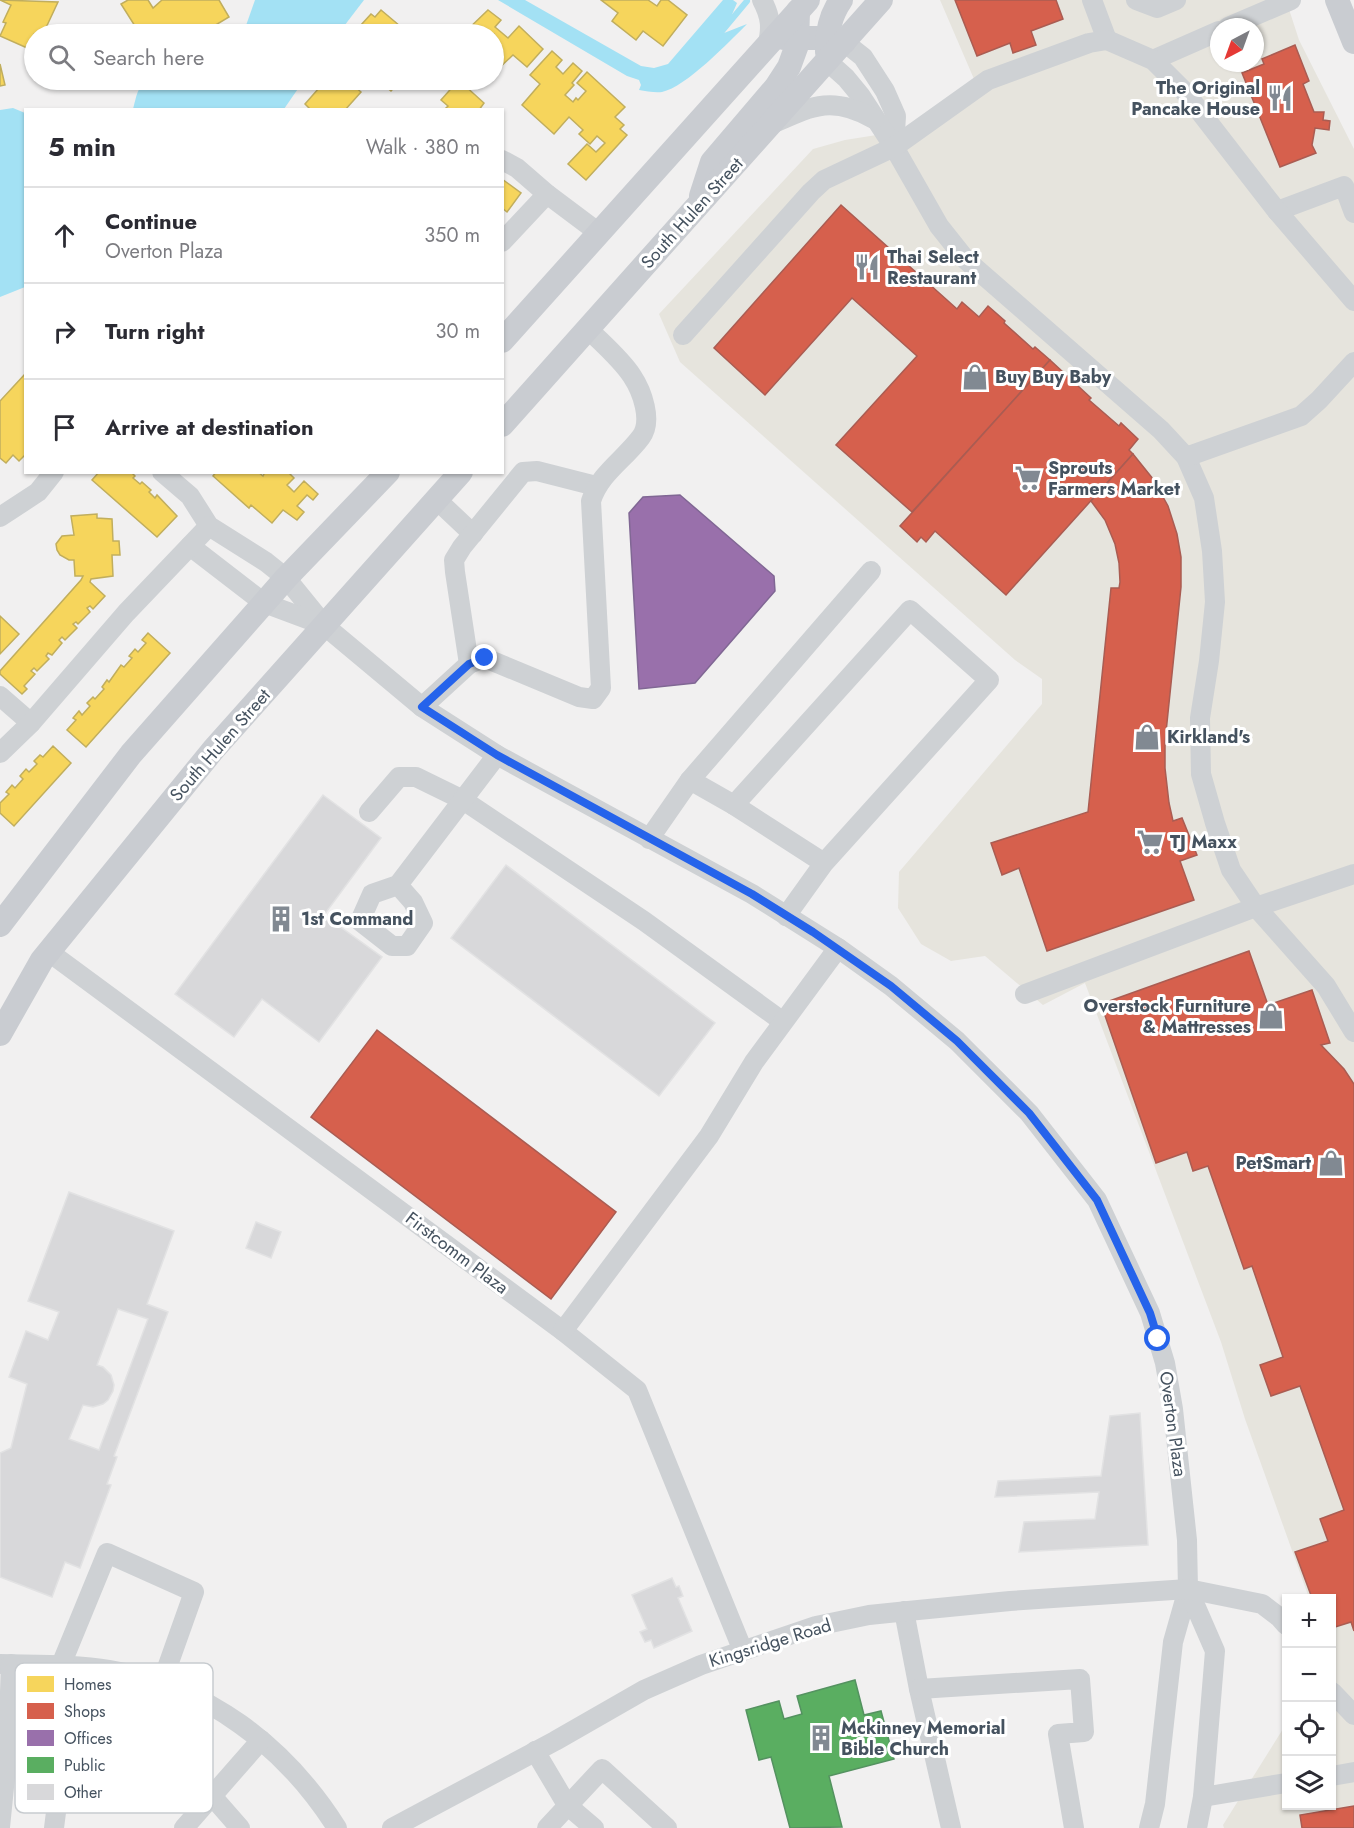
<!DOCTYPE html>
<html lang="en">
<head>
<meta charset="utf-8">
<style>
	:root { --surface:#fff; --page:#f7f7f7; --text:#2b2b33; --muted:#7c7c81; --line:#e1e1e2 }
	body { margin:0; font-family:Jost,sans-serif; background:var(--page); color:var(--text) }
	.controls { position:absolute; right:18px; bottom:18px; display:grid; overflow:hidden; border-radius:0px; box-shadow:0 2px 4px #0004 }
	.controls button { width:54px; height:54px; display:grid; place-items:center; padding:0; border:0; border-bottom:2px solid var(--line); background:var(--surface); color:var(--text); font:30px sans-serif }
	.compass { position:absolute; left:1210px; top:18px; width:54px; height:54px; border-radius:50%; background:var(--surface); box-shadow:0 2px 4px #0004; rotate:221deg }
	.stop { position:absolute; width:18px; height:18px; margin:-14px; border:4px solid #2563eb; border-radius:50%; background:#fff }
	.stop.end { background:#2563eb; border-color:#fff; box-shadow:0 2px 6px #0008 }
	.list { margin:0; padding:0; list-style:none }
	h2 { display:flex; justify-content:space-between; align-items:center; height:78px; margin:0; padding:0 24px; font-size:26px }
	h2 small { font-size:20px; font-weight:400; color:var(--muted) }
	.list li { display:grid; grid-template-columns:39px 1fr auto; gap:18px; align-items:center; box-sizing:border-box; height:96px; padding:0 24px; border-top:2px solid var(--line) }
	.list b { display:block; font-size:22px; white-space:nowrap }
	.list p { margin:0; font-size:20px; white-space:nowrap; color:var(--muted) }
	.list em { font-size:20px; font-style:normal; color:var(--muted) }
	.icon { flex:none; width:33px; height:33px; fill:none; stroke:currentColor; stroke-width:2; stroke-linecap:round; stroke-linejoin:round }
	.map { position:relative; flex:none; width:1354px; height:1828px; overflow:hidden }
	.search { position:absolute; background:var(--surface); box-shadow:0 2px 4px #0004; left:24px; top:24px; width:480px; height:66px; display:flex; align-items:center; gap:15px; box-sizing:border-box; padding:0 21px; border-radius:33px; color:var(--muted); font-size:22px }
	.panel { position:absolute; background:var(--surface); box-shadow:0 2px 4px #0004; left:24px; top:108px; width:480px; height:366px; border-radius:0px }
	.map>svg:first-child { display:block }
	.commercial { fill:#e6e4dd; fill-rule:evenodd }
	.water { fill:#a3e1f4 }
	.homes { fill:#f6d55c; stroke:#c1ae5d; stroke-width:1.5 }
	.shops { fill:#d6604d; stroke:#aa5c52; stroke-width:1.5 }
	.offices { fill:#9970ab; stroke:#806794; stroke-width:1.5 }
	.public { fill:#5aae61; stroke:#549260; stroke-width:1.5 }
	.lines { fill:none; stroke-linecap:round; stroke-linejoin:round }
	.stream { stroke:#a3e1f4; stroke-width:6 }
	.building { fill:#d8d8da; stroke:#e2e2e3; stroke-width:1.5; fill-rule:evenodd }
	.minor { stroke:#ced1d4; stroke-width:20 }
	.major { stroke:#c9ccd1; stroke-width:24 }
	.route { stroke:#2563eb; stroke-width:8 }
	.labels { text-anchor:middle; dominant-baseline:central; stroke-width:6; stroke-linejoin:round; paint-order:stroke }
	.poi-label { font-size:18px; font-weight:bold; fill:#45525f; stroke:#fff; text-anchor:start }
	.street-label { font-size:18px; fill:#45525f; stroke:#fff }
	.key { fill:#fff; stroke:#c7cbcf; stroke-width:1.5 }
	.key-label { font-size:16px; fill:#45525f }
</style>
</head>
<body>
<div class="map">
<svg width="1354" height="1828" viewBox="0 0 1354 1828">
	<rect width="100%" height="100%" fill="#f1f0f0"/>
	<path class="commercial" d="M 940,0 L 1286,0 L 1299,40 L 1354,149 L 1354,1828 L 1224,1828 L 1223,1825 L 1286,1724 L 1286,1806 L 1332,1806 L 1332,1598 L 1309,1598 L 1245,1419 L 1221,1342 L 1085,983 L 1043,1005 L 985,956 L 951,961 L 921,944 L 898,908 L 899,872 L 1042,704 L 1042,679 L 1015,660 L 680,362 L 659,314 L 813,149 L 845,140 L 908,130 L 974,79 ZM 1219,27 L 1255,27 L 1255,63 L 1219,63 Z"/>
	<g class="water">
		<path d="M 255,0 L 364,0 L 338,34 L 243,34 Z"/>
		<path d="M 498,0 L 525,0 L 641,66 L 654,68 L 668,64 L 723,0 L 733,0 L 737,3 L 724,33 L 747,24 C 729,42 686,87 662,92 C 655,93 646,91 639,90 L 641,85 L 639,80 L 627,76 Z"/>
		<path d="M 155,80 L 304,80 L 284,109 L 133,109 C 138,92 136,85 155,80 Z"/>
		<path d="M 13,108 L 25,113 L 25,287 L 0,297 L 0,110 Z"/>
	</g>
	<g class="homes">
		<path d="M 0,0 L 58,2 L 43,34 L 34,34 L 34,51 L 0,36 L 6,23 L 3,22 L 11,5 Z"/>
		<path d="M 128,0 L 148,0 L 153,8 L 162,0 L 219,0 L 229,17 L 204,32 L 199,25 L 184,34 L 175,34 L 173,31 L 168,34 L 140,34 L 121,4 Z"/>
		<path d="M 601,0 L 648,0 L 657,6 L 661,0 L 668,0 L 687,15 L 663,46 L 643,31 L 636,40 L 612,21 L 618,13 Z"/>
		<path d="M 381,10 L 400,26 L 393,34 L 361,34 L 366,29 L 361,25 L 371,14 L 375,17 Z"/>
		<path d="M 488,10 L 501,20 L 495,27 L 508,38 L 519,26 L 543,49 L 527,67 L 513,55 L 498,69 L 494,65 L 494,34 L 463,34 Z"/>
		<path d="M 552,51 L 562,60 L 556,67 L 563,74 L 573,63 L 582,71 L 572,83 L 574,85 L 565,95 L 573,102 L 576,98 L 578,100 L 586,91 L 577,83 L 587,72 L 625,107 L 615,117 L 624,125 L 620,129 L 627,135 L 586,180 L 568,164 L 587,144 L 596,152 L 605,143 L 597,136 L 590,144 L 579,134 L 583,130 L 569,117 L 554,134 L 522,105 L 540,84 L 530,75 Z"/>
		<path d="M 0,64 L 5,85 L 0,86 Z"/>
		<path d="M 326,80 L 347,80 L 361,92 L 345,110 L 311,110 L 305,104 Z"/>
		<path d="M 358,80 L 377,80 L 369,89 Z"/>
		<path d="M 378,80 L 401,80 L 391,91 Z"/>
		<path d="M 454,80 L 467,80 L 463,84 L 484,103 L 479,110 L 444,110 L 448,106 L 441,100 L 457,82 Z"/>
		<path d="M 502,179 L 521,193 L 507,212 L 502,208 Z"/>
		<path d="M 26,373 L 26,454 L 19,461 L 13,455 L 6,463 L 0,458 L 0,401 Z"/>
		<path d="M 99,472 L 131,472 L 135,476 L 133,478 L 140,484 L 142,482 L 151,490 L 149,492 L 155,498 L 157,495 L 177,516 L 157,537 L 92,480 Z"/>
		<path d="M 216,472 L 258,472 L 263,476 L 265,472 L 288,472 L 294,478 L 287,485 L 294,492 L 304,481 L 318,494 L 313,500 L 307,495 L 297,506 L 304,512 L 297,520 L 283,510 L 272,523 L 251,505 L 249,508 L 213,476 Z"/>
		<path d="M 97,514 L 97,518 L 112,519 L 113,541 L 119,541 L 120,555 L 112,555 L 113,576 L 91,579 L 90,582 L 105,596 L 93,609 L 90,606 L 87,608 L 90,612 L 78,624 L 76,622 L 73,624 L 77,628 L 65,640 L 62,637 L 59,640 L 62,643 L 52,655 L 48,653 L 46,656 L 49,659 L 37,671 L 34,668 L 31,671 L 35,674 L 24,686 L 27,689 L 22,694 L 0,674 L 0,671 L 81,580 L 83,576 L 75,576 L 74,560 L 69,560 L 60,555 L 57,550 L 56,544 L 62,536 L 74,535 L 71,516 Z"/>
		<path d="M 0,616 L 19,634 L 0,654 Z"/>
		<path d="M 148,633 L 170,653 L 86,747 L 67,730 L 76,720 L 73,718 L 79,711 L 82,715 L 90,706 L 87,703 L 93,697 L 95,699 L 104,689 L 102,687 L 107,680 L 109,682 L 121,665 L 124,667 L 132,658 L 129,656 L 135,649 L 138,652 L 146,643 L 142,640 Z"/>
		<path d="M 53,746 L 71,763 L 14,826 L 0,813 L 0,803 L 9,794 L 6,792 L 12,785 L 15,788 L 23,779 L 20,776 L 26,769 L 29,772 L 37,764 L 34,761 L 40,755 L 43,757 Z"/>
	</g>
	<g class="shops">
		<path d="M 955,0 L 1056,0 L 1063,19 L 1031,31 L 1036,45 L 1013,53 L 1010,43 L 977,56 Z"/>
		<path d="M 1295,45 L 1309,81 L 1303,84 L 1314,112 L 1324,112 L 1323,120 L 1330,121 L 1329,130 L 1315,128 L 1312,145 L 1316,153 L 1280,167 L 1242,73 L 1264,64 L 1262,59 Z"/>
		<path d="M 841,205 L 957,309 L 962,302 L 979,317 L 988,306 L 1005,321 L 1004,323 L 1033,349 L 1035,347 L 1050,360 L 912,512 L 836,445 L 917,356 L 852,298 L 765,395 L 714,348 Z"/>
		<path d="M 1050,360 L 1091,398 L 1089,400 L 1119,426 L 1121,423 L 1138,439 L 1129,450 L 1133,454 L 1006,595 L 935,531 L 926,542 L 921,537 L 917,542 L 900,526 Z"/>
		<path d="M 1133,454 L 1153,479 L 1168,506 L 1177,534 L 1181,557 L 1181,587 L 1165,742 L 1165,768 L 1169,803 L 1173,821 L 1182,818 L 1197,855 L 1180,861 L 1194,900 L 1047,951 L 1019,868 L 1002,875 L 991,843 L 1088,812 L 1111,588 L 1119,588 L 1120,582 L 1119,563 L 1115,544 L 1105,520 L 1091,501 Z"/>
		<path d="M 1249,951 L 1268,1005 L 1312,990 L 1330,1043 L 1321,1045 L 1344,1069 L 1354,1084 L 1354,1631 L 1351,1622 L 1332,1628 L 1332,1598 L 1312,1598 L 1295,1552 L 1328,1541 L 1320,1519 L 1344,1510 L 1300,1386 L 1271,1396 L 1260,1365 L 1283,1357 L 1252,1266 L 1244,1269 L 1208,1166 L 1193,1171 L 1187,1152 L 1156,1163 L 1101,1004 Z"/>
		<path d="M 377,1030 L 616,1212 L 551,1299 L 311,1117 Z"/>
		<path d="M 1354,1806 L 1354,1828 L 1302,1828 L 1300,1815 Z"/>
	</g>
	<path class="offices" d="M 680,495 L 774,576 L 775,591 L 695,683 L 639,689 L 629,513 L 643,497 Z"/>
	<path class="public" d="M 855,1680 L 864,1715 L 881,1711 L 894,1759 L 829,1776 L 842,1827 L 790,1828 L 771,1757 L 759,1760 L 746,1710 L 779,1701 L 784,1719 L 802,1714 L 797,1696 Z"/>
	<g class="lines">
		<path class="stream" d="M 722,31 L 747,1"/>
	</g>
	<g class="building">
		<path d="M 323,795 L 381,838 L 324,915 L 382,957 L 319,1042 L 262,999 L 234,1037 L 175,994 Z"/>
		<path d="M 506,865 L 715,1023 L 659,1096 L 451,938 Z"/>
		<path d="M 69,1192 L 174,1231 L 147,1304 L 168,1312 L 114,1456 L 117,1457 L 107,1484 L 111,1485 L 80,1568 L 65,1562 L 52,1597 L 0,1577 L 0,1453 L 11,1448 L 27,1384 L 9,1377 L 26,1331 L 48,1340 L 59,1312 L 28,1301 ZM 118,1309 L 148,1319 L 99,1450 L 69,1439 L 83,1405 L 93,1407 L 103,1404 L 108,1400 L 113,1391 L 114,1385 L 111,1375 L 103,1367 L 97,1365 Z"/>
		<path d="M 256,1222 L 281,1232 L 271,1258 L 246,1248 Z"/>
		<path d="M 1140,1413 L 1148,1545 L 1019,1552 L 1024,1522 L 1095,1519 L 1099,1492 L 995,1497 L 998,1481 L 1101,1476 L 1110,1416 Z"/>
		<path d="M 672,1578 L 676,1587 L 679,1586 L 683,1596 L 678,1598 L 692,1631 L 654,1648 L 651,1640 L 645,1642 L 640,1632 L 647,1629 L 632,1595 Z"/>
	</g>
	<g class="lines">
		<g class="minor">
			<path d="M 762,0 C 771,17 772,28 767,47"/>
			<path d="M 1092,0 L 1107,40"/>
			<path d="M 1136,0 L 1157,8 L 1176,0"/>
			<path d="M 1228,27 L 1291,0"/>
			<path d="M 844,42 L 863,57 L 885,91 L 896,116 L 894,147"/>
			<path d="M 1153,60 L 1219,31"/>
			<path d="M 827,61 L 846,78 L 860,95 L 894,147 L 939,226 L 966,260 L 1161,430 L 1186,457 L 1204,498 L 1212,551 L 1215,602 L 1209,661 L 1200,718 L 1201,774 L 1215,823 L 1231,870 L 1256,907 L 1326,986 L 1354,1032"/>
			<path d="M 772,124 C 812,106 832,95 874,119"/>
			<path d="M 502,160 L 517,168 L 547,194 L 599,233"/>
			<path d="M 1277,211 L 1344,186 L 1354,213"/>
			<path d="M 502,242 L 547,194"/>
			<path d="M 683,335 L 811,192 L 824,180 L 894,147 L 988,80 L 1089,43 L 1107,40 L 1153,60 L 1184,91 L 1277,211 L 1354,301"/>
			<path d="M 1186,457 L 1301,416 L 1319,400 L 1354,362"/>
			<path d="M 162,472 L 190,496 L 209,526 L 266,562 L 286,578 L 325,626 L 422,707 L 497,755 L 752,894 L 838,948 L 891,986 L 957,1041 L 1029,1113 L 1097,1200 L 1150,1313 L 1165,1363 L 1173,1409 L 1187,1540 L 1188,1589 L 1173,1642 L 1155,1804 L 1149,1828"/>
			<path d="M 437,500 L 473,534"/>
			<path d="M 0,517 L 38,492 L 54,472"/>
			<path d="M 190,546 L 264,603 L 323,625"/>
			<path d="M 469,664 L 455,572 L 454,560 L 462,547 L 523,472 L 537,471 L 596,486"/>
			<path d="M 0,696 L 31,723"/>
			<path d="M 422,707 L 469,664 L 485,658 L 579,697 L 593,699 L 601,688 L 591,501 C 600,473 624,460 641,437 C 653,421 642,391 632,376 C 621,359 602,343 588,329"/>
			<path d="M 0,753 L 31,723 L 126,613 L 209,526"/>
			<path d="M 734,805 L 690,780 L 871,571"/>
			<path d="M 369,812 L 399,777 L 416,777 L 463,800 L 644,921 L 782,1021"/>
			<path d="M 649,839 L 690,780"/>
			<path d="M 398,885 L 413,902 L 423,923 L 407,946 L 392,946 L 360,921 L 372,894 L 398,885 L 497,755"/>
			<path d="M 786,916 L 824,863 L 989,680 L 910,610 L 734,805 L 824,863"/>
			<path d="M 49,952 L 563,1331 L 637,1390 L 743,1651"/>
			<path d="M 1025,994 L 1256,907 L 1354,874"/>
			<path d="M 563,1331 L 709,1136 L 754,1062 L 838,948"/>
			<path d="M 1188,1589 L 1215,1651 L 1203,1797 L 1197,1828"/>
			<path d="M 904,1611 L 919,1689 L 951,1828"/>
			<path d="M 0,1664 C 36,1665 74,1664 110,1670 C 207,1686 285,1746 337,1828"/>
			<path d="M 919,1689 L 1080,1679 L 1084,1732 L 1058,1734 L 1074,1828"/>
			<path d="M 1332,1692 L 1354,1715"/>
			<path d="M 535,1751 L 567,1805 L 594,1828"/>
			<path d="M 1332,1776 L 1354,1772"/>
			<path d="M 212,1796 L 240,1828"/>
			<path d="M 1203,1797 L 1286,1783"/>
			<path d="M 0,1827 L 8,1748 L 11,1664"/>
			<path d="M 54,1828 L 61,1773 L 61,1665 L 107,1553 L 194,1592 L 162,1682"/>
			<path d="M 184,1828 L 261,1740"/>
			<path d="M 392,1828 L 555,1741 L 644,1690 L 701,1665 L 816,1626 L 869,1615 L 908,1611 L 1010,1601 L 1188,1589 L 1262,1604 L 1279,1617 L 1286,1625"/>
			<path d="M 547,1828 L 602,1769 L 667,1828"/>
		</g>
		<g class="major">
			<path d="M 1337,0 L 1354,42"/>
			<path d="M 784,38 L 827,38 L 844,42"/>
			<path d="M 827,52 C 827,32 830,16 841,0"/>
			<path d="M 701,196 L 712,162 L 776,87 L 789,67 L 797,45 L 798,11"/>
			<path d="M 502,341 L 808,0"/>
			<path d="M 502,425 L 881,0"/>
			<path d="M 0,925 L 131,754 L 286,578 L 388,472"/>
			<path d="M 0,1034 L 42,960 L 213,750 L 461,472"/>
		</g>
	</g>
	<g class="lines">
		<path class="route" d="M 485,658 L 469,664 L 422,707 L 497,755 L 752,894 L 813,932 L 891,986 L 957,1041 L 1029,1113 L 1097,1200 L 1150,1313 L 1158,1339"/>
	</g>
	<defs>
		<g id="restaurant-bare" transform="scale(2.07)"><path d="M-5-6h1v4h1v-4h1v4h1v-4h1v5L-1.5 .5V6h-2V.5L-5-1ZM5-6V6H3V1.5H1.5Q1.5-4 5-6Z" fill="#818992" stroke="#fff" stroke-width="2.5" paint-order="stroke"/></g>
		<g id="shop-bare" transform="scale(2.07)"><path d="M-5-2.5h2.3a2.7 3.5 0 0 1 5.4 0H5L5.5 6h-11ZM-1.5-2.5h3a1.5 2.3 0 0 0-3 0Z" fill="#818992" stroke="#fff" stroke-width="2.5" paint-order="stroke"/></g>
		<g id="supermarket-bare" transform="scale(2.07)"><path d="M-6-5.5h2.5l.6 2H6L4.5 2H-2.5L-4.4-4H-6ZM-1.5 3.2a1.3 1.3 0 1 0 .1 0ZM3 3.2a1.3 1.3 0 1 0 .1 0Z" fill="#818992" stroke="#fff" stroke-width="2.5" paint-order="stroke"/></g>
		<g id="building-bare" transform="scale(2.07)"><path d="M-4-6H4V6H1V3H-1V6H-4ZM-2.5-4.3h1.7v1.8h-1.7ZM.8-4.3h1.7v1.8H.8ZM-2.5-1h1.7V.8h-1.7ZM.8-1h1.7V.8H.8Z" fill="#818992" stroke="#fff" stroke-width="2.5" paint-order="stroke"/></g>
	</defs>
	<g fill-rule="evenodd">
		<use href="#restaurant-bare" x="1280" y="98"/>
		<use href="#restaurant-bare" x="867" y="267"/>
		<use href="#shop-bare" x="975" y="377"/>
		<use href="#supermarket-bare" x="1028" y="478"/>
		<use href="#shop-bare" x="1147" y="737"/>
		<use href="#supermarket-bare" x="1150" y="842"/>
		<use href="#building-bare" x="281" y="919"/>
		<use href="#shop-bare" x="1271" y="1016"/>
		<use href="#shop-bare" x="1331" y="1163"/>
		<use href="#building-bare" x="821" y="1738"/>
	</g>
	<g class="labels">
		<g class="poi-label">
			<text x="1260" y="88" text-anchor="end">The Original<tspan x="1260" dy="21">Pancake House</tspan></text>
			<text x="887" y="257">Thai Select<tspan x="887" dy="21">Restaurant</tspan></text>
			<text x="995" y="377">Buy Buy Baby</text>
			<text x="1048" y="468">Sprouts<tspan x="1048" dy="21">Farmers Market</tspan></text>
			<text x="1167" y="737">Kirkland's</text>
			<text x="1170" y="842">TJ Maxx</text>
			<text x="301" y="919">1st Command</text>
			<text x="1251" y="1006" text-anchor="end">Overstock Furniture<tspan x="1251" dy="21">&amp; Mattresses</tspan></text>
			<text x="1311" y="1163" text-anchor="end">PetSmart</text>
			<text x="841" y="1728">Mckinney Memorial<tspan x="841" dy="21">Bible Church</tspan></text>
		</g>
		<g class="street-label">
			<text transform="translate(692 213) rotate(-48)">South Hulen Street</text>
			<text transform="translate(220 745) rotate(-49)">South Hulen Street</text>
			<text transform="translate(457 1253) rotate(37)">Firstcomm Plaza</text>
			<text transform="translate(1173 1424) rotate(82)">Overton Plaza</text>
			<text transform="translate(770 1643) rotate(-17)">Kingsridge Road</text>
		</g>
	</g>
	<rect x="15" y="1663" width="198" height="150" rx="9" class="key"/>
	<rect x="27" y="1676" width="27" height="16" fill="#f6d55c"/>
	<rect x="27" y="1703" width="27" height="16" fill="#d6604d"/>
	<rect x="27" y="1730" width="27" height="16" fill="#9970ab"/>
	<rect x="27" y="1757" width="27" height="16" fill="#5aae61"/>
	<rect x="27" y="1784" width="27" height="16" fill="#d8d8da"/>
	<g class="key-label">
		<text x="64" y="1690">Homes</text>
		<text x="64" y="1717">Shops</text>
		<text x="64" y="1744">Offices</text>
		<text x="64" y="1771">Public</text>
		<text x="64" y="1798">Other</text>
	</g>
</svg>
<div class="controls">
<button>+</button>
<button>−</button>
<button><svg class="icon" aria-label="locate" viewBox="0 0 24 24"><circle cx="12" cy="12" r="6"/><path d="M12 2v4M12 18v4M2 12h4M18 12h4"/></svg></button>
<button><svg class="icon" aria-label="layers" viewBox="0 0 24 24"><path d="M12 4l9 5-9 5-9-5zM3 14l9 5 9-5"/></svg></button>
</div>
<svg class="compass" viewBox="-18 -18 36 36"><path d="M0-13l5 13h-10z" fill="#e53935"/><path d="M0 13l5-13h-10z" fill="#7c7c81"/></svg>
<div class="stop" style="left:1158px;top:1339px"></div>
<div class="stop end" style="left:485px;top:658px"></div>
<div class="search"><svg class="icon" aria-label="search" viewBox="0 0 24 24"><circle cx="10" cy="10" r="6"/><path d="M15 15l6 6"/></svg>Search here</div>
<section class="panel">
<h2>5 min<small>Walk · 380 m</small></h2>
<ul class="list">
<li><svg class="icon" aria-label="ahead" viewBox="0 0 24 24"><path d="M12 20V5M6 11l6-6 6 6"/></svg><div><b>Continue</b><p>Overton Plaza</p></div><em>350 m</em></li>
<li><svg class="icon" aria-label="right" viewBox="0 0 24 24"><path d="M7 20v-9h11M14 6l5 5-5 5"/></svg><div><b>Turn right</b></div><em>30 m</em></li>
<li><svg class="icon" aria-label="arrive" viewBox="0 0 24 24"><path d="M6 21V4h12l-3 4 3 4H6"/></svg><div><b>Arrive at destination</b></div></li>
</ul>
</section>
</div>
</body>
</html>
